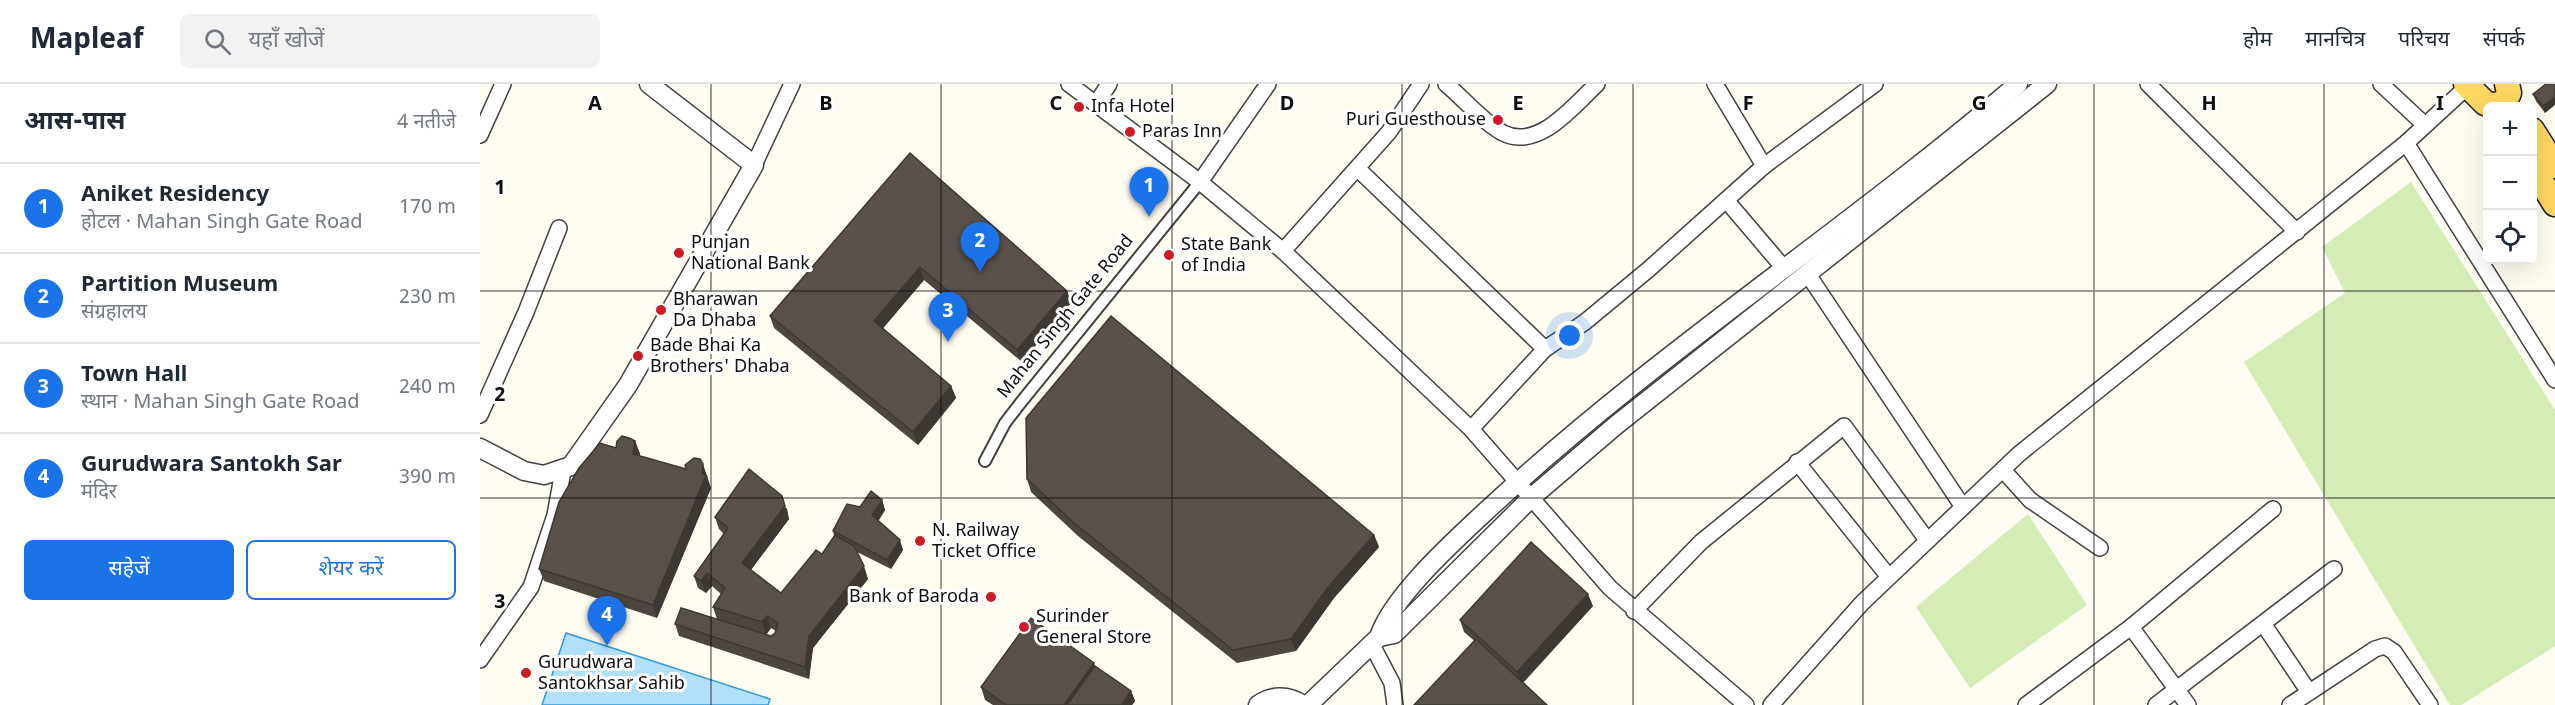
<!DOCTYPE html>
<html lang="hi">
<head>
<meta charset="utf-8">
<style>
	:root { --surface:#fff; --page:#f2f2f3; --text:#1f2937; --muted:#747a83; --line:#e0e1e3; --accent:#1a73e8 }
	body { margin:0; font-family:Georgia,"Noto Sans Devanagari",serif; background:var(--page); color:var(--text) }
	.controls { position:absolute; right:18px; top:18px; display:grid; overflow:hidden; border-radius:9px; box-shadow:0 6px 24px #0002 }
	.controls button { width:54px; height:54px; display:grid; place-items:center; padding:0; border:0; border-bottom:2px solid var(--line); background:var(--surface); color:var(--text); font:30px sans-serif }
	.you { position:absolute; left:1090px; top:252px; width:21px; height:21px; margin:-15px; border:4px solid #fff; border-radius:50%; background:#1a73e8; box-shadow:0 0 0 9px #1a73e833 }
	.badge { display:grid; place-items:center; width:39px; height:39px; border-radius:50%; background:var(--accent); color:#fff; font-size:20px; font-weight:700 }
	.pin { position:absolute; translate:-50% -50px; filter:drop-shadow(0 2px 3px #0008) }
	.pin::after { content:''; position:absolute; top:32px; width:21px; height:18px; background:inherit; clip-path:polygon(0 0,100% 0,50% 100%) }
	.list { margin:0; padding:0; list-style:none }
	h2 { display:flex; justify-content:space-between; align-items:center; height:78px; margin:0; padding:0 24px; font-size:26px }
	h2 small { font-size:20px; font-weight:400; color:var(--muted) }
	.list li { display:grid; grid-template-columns:39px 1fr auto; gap:18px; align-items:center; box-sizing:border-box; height:90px; padding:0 24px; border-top:2px solid var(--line) }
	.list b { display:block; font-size:22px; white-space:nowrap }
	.list p { margin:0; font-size:20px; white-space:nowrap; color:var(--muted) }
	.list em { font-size:20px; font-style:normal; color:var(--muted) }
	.actions { display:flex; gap:12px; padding:18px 24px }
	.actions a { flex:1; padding:14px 0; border:2px solid var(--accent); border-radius:9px; text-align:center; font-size:21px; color:var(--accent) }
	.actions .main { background:var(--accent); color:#fff }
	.icon { flex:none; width:33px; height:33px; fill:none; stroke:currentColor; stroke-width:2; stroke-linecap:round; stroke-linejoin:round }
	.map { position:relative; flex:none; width:2075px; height:621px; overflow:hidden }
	header { display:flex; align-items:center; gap:36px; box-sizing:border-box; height:84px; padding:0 30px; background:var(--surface); border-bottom:2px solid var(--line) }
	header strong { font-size:28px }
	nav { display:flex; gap:33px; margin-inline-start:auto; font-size:21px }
	.search { width:420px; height:54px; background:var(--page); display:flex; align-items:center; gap:15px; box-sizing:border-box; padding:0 21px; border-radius:9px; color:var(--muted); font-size:22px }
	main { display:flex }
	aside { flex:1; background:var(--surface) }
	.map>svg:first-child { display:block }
	.green { fill:#d4edb7 }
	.water { fill:#b2e0fb; stroke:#3397d8; stroke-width:1.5 }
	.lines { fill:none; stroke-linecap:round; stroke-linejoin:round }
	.pedestrian-casing { stroke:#424242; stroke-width:14 }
	.minor-casing { stroke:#424242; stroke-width:18 }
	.tertiary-casing { stroke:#424242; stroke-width:21 }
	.primary-casing { stroke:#202020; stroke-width:27 }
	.pedestrian { stroke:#fff; stroke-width:10 }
	.minor { stroke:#fff; stroke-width:15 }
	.tertiary { stroke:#fff; stroke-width:18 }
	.primary { stroke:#ffd762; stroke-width:24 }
	.wall { fill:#4d4540; fill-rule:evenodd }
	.shaded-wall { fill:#3e3834 }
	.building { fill:#59504b; stroke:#3e3834; stroke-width:1.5 }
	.grid { fill:none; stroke:#0f0f0f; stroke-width:1.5; stroke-opacity:0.55 }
	.poi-dot { fill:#cb1b25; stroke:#fff; stroke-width:2 }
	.labels { text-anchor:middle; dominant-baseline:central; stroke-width:6; stroke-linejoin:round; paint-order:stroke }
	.poi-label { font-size:18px; fill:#0f0f0f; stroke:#fff; text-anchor:start }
	.street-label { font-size:18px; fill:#0f0f0f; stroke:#fff }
	.grid-label { font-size:20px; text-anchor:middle; font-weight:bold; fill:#0f0f0f; stroke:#fff; stroke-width:6; stroke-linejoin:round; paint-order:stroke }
</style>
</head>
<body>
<header>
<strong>Mapleaf</strong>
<div class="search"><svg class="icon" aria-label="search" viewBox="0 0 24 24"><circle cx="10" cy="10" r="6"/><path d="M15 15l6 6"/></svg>यहाँ खोजें</div>
<nav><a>होम</a><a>मानचित्र</a><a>परिचय</a><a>संपर्क</a></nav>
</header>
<main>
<aside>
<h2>आस-पास<small>4 नतीजे</small></h2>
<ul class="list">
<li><span class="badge">1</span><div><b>Aniket Residency</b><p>होटल · Mahan Singh Gate Road</p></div><em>170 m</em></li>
<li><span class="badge">2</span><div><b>Partition Museum</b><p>संग्रहालय</p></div><em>230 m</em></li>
<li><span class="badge">3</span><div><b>Town Hall</b><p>स्थान · Mahan Singh Gate Road</p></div><em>240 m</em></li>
<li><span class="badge">4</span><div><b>Gurudwara Santokh Sar</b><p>मंदिर</p></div><em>390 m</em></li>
</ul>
<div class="actions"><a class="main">सहेजें</a><a>शेयर करें</a></div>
</aside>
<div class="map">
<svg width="2075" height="621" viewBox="0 0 2075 621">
	<rect width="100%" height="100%" fill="#fffcf2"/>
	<g class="green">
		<path d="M 1931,98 L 2075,326 L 2075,562 L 1981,621 L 1970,621 L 1764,278 L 1865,209 L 1842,163 Z"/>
		<path d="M 1548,430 L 1607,521 L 1490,604 L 1436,523 Z"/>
	</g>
	<path class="water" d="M 86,549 L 290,615 L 288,621 L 62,621 Z"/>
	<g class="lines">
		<g class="pedestrian-casing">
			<path id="pedestrian" d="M 505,377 L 525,339 L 542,317 L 720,98"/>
		</g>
		<g class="minor-casing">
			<g id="minor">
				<path d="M 589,0 L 720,98 L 803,167 L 991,345 L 1130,504 L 1266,621"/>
				<path d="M 966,0 C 984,15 1003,38 1023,49 C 1059,67 1094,21 1117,0"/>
				<path d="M 1235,0 L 1284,82"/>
				<path d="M 1668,0 L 1817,148"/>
				<path d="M 1901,0 L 1945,41"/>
				<path d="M 616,20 L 629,0"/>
				<path d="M 0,51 L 23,0"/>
				<path d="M 1926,59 L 2075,296"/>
				<path d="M 274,81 L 312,0"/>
				<path d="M 878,85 L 1065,265"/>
				<path d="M 720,98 L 788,0"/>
				<path d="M 1246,116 L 1303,183"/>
				<path d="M 803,167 L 909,48 L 941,0"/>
				<path d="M 1327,189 L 1483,423"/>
				<path d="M 0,331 L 46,228 L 79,144"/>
				<path d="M 991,345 L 1065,265 L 1105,238 L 1169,185 L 1284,82 L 1395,0"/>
				<path d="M 1317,378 L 1409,493"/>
				<path d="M 1523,386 L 1550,416 L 1620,464"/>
				<path d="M 1154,527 L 1221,458 L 1364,342 L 1447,456"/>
				<path d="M 1784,541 L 1829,608"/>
				<path d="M 1651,543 L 1793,425"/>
				<path d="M 892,561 L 912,599 L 915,621"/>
				<path d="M 0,576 L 51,503 L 75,431 L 83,387"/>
				<path d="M 1291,621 L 1382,519 L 1539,370 L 1926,59 L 1988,2"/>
				<path d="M 1546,621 L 1651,543 L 1708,621"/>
				<path d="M 1676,621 L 1854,485"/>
				<path d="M 1810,621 L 1895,565 L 1905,562 L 1914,568 L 1950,621"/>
			</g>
		</g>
		<g class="tertiary-casing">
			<g id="tertiary">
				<path d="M 0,364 L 44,387 L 64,391 L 91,382 L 148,301 L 274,81 L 169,0"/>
				<path d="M 899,553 L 914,550 L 1052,413 L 1135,342 L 1567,0"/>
				<path d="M 778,621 C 792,611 808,611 823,621"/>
				<path d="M 828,621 L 899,553 C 912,513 972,459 1004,429 C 1171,273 1365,148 1538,0"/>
			</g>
		</g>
		<g class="primary-casing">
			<g id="primary">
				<path d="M 1986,0 L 2005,19 L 2015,22 L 2025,17 L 2029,9 L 2027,0"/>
				<path d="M 2052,46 L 2075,82"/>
				<path d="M 2052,83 L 2075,120"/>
			</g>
		</g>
		<use href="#pedestrian" class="pedestrian"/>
		<use href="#minor" class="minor"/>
		<use href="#tertiary" class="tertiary"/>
		<use href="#primary" class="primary"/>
	</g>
	<g class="wall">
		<path d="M 2066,0 L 2065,29 L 2056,17 L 2053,10 Z"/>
		<path d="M 430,69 L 587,207 L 591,219 L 542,278 L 444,196 L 403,244 L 471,302 L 476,314 L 438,361 L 294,244 L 290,232 Z"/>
		<path d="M 155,357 L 160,370 L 159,372 L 228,392 L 227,394 L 231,404 L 177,534 L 64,497 L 59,485 L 136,364 Z"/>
		<path d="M 547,395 L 894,451 L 899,463 L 854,514 L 816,567 L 757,579 L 598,452 L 551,408 Z"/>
		<path d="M 402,416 L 405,426 L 398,437 L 423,466 L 411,485 L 377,468 L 388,495 L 333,564 L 329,595 L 199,552 L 195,540 L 237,535 L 233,523 L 241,510 L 232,502 L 226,509 L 218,504 L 214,492 L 244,450 L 239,445 L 235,433 L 307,424 L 309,435 L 271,486 L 301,509 L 342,470 L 354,452 L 353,447 L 380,423 ZM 291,544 L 296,547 L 295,549 L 291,552 L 286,551 Z"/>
		<path d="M 1113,522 L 1043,599 L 984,548 L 980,536 Z"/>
		<path d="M 615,582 L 651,607 L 655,617 L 652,621 L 513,621 L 505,616 L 501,603 Z"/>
	</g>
	<g class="shaded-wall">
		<path d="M 2075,13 L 2075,21 L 2065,29 L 2063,22 Z"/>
		<path d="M 440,183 L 444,196 L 399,249 L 394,237 Z"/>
		<path d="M 587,207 L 591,219 L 542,278 L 537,266 Z"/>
		<path d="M 471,302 L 476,314 L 438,361 L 433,348 Z"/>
		<path d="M 155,357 L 160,370 L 158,382 L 153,370 Z"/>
		<path d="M 223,380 L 231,404 L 177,534 L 173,521 L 222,390 Z"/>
		<path d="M 302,412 L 309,435 L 267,491 L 262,479 Z"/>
		<path d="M 402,416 L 405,426 L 396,441 L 392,431 Z"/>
		<path d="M 894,451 L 899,463 L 854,514 L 816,567 L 811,555 L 849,502 Z"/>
		<path d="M 420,456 L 423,466 L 411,485 L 407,476 Z"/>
		<path d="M 384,482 L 388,495 L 333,564 L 329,595 L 325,583 L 329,552 Z"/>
		<path d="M 227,489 L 232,502 L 226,509 L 221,497 Z"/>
		<path d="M 1108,510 L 1113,522 L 1041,600 L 1037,588 Z"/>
		<path d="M 287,532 L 291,544 L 286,551 L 282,538 Z"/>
		<path d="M 614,579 L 619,591 L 597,621 L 584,621 Z"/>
		<path d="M 651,607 L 655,617 L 652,621 L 642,621 Z"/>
	</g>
	<g class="building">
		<path d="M 2066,0 L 2074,0 L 2075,1 L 2075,13 L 2063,22 L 2053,10 Z"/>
		<path d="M 430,69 L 587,207 L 537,266 L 440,183 L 394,237 L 471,302 L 433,348 L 290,232 Z"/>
		<path d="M 631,232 L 894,451 L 849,502 L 811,555 L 753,566 L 594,439 L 547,395 L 546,334 Z"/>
		<path d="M 142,352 L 149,354 L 155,357 L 153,370 L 206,385 L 205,381 L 214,374 L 220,375 L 223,380 L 222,390 L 226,391 L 173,521 L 59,485 L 79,418 L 99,384 L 120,359 L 136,364 L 137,357 Z"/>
		<path d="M 269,385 L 302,412 L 305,422 L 262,479 L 301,509 L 336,466 L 342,470 L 355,451 L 374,462 L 384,482 L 329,552 L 325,583 L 195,540 L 201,524 L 291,552 L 295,549 L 298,539 L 287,532 L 282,538 L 233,523 L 245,504 L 227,489 L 221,497 L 214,492 L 248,444 L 235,433 Z"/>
		<path d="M 391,407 L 402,416 L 392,431 L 420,456 L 407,476 L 353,447 L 367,420 L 380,423 Z"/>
		<path d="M 1051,458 L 1108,510 L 1037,588 L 980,536 Z"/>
		<path d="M 551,534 L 614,579 L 584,621 L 526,621 L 501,603 Z"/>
		<path d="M 996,555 L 1067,621 L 934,621 Z"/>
		<path d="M 615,582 L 651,607 L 642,621 L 587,621 Z"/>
	</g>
	<path class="grid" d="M 231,0 L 231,621M 461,0 L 461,621M 692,0 L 692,621M 922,0 L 922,621M 1153,0 L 1153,621M 1383,0 L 1383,621M 1614,0 L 1614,621M 1844,0 L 1844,621M 0,207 L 2075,207M 0,414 L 2075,414"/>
	<g class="poi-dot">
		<circle cx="599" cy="23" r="6"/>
		<circle cx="1018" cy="36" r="6"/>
		<circle cx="650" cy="48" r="6"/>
		<circle cx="199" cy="169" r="6"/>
		<circle cx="689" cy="171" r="6"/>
		<circle cx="181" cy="226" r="6"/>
		<circle cx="158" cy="272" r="6"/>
		<circle cx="440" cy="457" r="6"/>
		<circle cx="511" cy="513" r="6"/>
		<circle cx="544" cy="543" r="6"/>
		<circle cx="46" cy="589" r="6"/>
	</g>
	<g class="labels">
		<g class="poi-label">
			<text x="611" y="23">Infa Hotel</text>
			<text x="1006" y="36" text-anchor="end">Puri Guesthouse</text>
			<text x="662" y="48">Paras Inn</text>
			<text x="211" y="159">Punjan<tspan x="211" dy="21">National Bank</tspan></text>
			<text x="701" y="161">State Bank<tspan x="701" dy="21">of India</tspan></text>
			<text x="193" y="216">Bharawan<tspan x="193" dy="21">Da Dhaba</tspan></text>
			<text x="170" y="262">Bade Bhai Ka<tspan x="170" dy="21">Brothers' Dhaba</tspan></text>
			<text x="452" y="447">N. Railway<tspan x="452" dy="21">Ticket Office</tspan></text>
			<text x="499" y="513" text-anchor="end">Bank of Baroda</text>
			<text x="556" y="533">Surinder<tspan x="556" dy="21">General Store</tspan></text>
			<text x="58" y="579">Gurudwara<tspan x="58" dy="21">Santokhsar Sahib</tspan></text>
		</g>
		<g class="street-label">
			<text transform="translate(586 233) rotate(-51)">Mahan Singh Gate Road</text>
		</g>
	</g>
	<g class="grid-label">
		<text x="115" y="26">A</text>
		<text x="346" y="26">B</text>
		<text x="576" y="26">C</text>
		<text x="807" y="26">D</text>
		<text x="1038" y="26">E</text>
		<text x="1268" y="26">F</text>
		<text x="1499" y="26">G</text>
		<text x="1729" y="26">H</text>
		<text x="1960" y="26">I</text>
		<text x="20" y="110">1</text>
		<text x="20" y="317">2</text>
		<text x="20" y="524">3</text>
	</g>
</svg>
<div class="controls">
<button>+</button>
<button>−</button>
<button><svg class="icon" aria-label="locate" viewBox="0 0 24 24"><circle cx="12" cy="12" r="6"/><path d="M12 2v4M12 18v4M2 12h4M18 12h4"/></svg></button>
</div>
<div class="you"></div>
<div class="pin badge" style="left:669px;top:133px">1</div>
<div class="pin badge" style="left:500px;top:188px">2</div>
<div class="pin badge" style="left:468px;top:258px">3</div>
<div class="pin badge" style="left:127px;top:562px">4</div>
</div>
</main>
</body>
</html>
